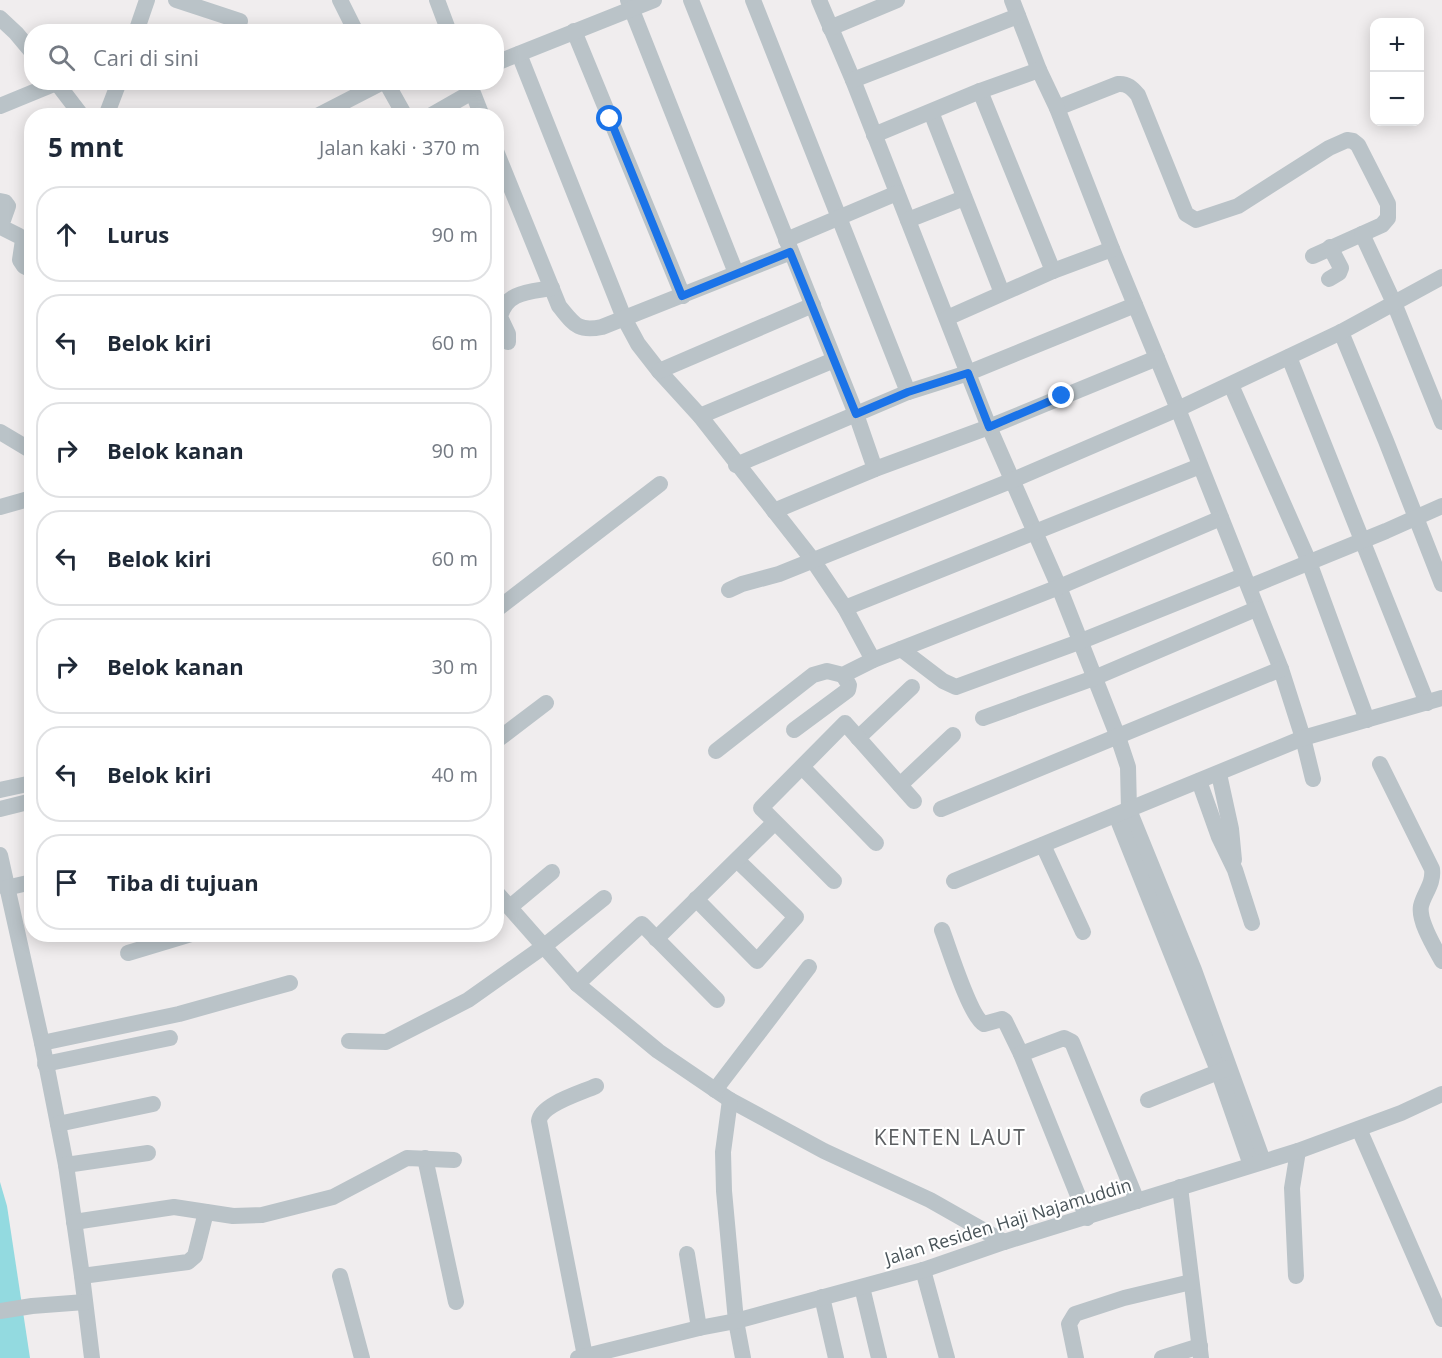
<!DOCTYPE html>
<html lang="id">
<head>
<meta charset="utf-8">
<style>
	:root { --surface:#fff; --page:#f2f2f3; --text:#1f2937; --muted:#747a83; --line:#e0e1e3 }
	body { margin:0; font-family:"Open Sans",sans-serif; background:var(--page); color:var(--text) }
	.controls { position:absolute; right:18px; top:18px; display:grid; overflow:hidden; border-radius:12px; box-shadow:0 3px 15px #0003 }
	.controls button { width:54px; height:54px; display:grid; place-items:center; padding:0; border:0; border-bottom:2px solid var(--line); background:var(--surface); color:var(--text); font:30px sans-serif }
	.stop { position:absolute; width:18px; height:18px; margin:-14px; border:4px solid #1a73e8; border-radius:50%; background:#fff }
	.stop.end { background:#1a73e8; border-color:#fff; box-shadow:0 2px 6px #0008 }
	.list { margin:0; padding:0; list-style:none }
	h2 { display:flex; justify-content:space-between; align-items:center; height:78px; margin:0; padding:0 24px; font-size:26px }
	h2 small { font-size:20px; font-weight:400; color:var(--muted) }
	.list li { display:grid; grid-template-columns:39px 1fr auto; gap:18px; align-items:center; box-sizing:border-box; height:96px; margin:0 12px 12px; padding:0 12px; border:2px solid var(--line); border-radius:24px }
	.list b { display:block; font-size:22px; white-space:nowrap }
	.list em { font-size:20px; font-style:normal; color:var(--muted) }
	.icon { flex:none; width:33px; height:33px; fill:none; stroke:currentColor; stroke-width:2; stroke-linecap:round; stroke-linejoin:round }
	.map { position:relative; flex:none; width:1442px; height:1358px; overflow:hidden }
	.search { position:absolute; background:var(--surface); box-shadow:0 3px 15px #0003; left:24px; top:24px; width:480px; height:66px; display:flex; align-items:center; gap:15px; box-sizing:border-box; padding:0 21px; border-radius:24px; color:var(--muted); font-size:22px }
	.panel { position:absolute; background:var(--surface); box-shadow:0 3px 15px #0003; left:24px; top:108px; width:480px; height:834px; border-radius:24px }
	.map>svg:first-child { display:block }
	.water { fill:#93dae0 }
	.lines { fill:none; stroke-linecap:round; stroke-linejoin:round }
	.street { stroke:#bac3c8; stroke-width:16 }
	.route { stroke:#1a73e8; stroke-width:8 }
	.labels { text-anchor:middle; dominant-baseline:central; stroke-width:4.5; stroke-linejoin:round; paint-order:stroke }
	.street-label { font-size:18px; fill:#485358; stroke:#fff }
	.quarter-label { font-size:21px; letter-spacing:1.5px; fill:#5b5e61; stroke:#fff }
</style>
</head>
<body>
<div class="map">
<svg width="1442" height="1358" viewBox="0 0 1442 1358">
	<rect width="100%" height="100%" fill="#f0edee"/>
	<path class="water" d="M 0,1182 L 7,1206 L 30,1358 L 0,1358 Z"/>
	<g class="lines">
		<g class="street">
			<path d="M 176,0 L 240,21"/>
			<path d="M 340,0 L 356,32"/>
			<path d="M 437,0 L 449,32"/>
			<path d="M 628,0 L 736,273"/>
			<path d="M 691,0 L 856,414 L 875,469"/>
			<path d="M 753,0 L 908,392"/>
			<path d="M 819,0 L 853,80 L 989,427 L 1059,587 L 1118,737 L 1128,767 L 1129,810 L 1194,970 L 1263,1161"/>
			<path d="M 1012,0 L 1039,70"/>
			<path d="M 0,18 L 16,33 L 32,52"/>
			<path d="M 830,28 L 897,0"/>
			<path d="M 574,31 L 683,296"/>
			<path d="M 136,32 L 147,0"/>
			<path d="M 519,54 L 624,318 L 638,344 L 659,371 L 700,416 L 812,559 L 845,608 L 873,660"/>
			<path d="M 496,63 L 654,0"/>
			<path d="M 853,80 L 1018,16"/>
			<path d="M 56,82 L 82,116"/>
			<path d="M 386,82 L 405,116"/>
			<path d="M 469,83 L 482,116"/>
			<path d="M 980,91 L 1053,271"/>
			<path d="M 0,106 L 56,83"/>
			<path d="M 1057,108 L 1118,84 C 1127,83 1132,88 1138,95 L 1186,214 L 1196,220 L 1238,206 L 1329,148 L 1347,140 L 1353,141 L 1358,145 L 1388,204 L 1388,218 L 1382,225 L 1313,256"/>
			<path d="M 931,112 L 1002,293"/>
			<path d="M 106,116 L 119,82"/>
			<path d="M 317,116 L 383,82"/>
			<path d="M 430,116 L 472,92"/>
			<path d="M 874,135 L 980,91 L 1039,70 L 1057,108 L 1112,249 L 1178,409 L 1281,669 L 1303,738 L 1313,779"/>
			<path d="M 496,151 L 559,306 C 574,324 577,332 602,327 L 791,252"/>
			<path d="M 0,201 L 5,202 L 8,206 L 2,223 L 3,228 L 19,236 L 23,240 L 20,260 L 24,266 L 32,270"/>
			<path d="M 908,220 L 964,198"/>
			<path d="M 1362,234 L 1394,303 L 1442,422"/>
			<path d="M 786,240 L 897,193"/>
			<path d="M 1329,279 L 1339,273 L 1341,268 L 1330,247"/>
			<path d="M 947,318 L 1053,271 L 1112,249"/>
			<path d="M 1341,332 L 1386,441 L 1442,584"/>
			<path d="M 508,342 L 508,334 L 500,317 C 506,291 530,292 552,288"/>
			<path d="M 1289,357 L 1427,703"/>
			<path d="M 659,371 L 813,305"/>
			<path d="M 1231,385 L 1309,562 L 1367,720"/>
			<path d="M 700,416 L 834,360"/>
			<path d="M 0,432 L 32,451"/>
			<path d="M 736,465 L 908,392 L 968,373 L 1135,305"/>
			<path d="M 0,507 L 32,498"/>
			<path d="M 774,511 L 875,469 L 989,427 L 1157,358"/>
			<path d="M 1249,587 L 1386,531 L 1442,506"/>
			<path d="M 729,590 L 742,584 L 779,574 L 1013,480 L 1178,409 L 1341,332 L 1442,277"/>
			<path d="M 845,608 L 1200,466"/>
			<path d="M 496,610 L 660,484"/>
			<path d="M 901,649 L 943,681 L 956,687 L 1079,642 L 1243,576"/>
			<path d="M 983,718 L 1094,678 L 1256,609"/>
			<path d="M 794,730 L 848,690 L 849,685 L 843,675"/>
			<path d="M 858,738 L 912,687"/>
			<path d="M 496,741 L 546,703"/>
			<path d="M 716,751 L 813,675 L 827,671 L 843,675 L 873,660 L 1059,587 L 1221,518"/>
			<path d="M 1380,764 L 1432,869 C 1434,884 1424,893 1421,906 C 1418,921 1435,948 1442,961"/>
			<path d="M 802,767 L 876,843"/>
			<path d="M 1219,774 L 1231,829 L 1234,860"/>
			<path d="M 1199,781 L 1219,837 L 1235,870 L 1252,923"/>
			<path d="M 900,785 L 953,735"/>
			<path d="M 0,790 L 32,783"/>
			<path d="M 0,809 L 32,801"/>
			<path d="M 941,809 L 1281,669"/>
			<path d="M 1116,815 L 1219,1073 L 1251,1165"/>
			<path d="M 1043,845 L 1083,932"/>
			<path d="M 0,855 L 42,1043 L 66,1165 L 82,1276 L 92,1358"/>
			<path d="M 834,881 L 761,808 L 845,723 L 914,801"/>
			<path d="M 954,881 L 1303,738 L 1442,698"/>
			<path d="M 6,888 L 32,882"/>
			<path d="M 496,892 L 577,984 L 658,1051 L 730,1100 L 824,1151 L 930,1200 L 1004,1242"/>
			<path d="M 696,899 L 757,961 L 796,917 L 737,860"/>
			<path d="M 510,907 L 552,872"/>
			<path d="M 942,930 C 949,948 970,1017 984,1024 L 1002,1019 L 1005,1021 L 1021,1054 L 1087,1218"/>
			<path d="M 656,939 L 774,823"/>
			<path d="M 128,953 L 191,934"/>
			<path d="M 577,984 L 642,924 L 717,1000"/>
			<path d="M 349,1041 L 386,1042 L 468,1000 L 543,947 L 604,898"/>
			<path d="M 42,1043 L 179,1014 L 290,983"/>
			<path d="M 1021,1054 L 1064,1038 L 1072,1042 L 1137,1201"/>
			<path d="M 45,1064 L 170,1038"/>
			<path d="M 715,1090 L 809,967"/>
			<path d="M 730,1100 L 723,1152 L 724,1191 L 736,1321 L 743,1358"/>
			<path d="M 1148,1100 L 1228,1068"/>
			<path d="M 58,1124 L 153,1104"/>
			<path d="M 1359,1129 L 1442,1319"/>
			<path d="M 425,1158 L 456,1302"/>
			<path d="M 66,1165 L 148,1153"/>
			<path d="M 1180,1187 L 1201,1358"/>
			<path d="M 74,1222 L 174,1207 L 233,1216 L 262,1215 L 333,1197 L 407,1158 L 454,1160"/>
			<path d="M 687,1254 L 699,1328"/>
			<path d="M 923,1270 L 947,1358"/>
			<path d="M 82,1276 L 188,1262 L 195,1256 L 206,1212"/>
			<path d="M 340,1276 L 362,1358"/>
			<path d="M 1296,1276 L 1292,1188 L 1298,1151"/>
			<path d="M 862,1287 L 879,1358"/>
			<path d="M 822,1297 L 836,1358"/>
			<path d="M 0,1311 L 32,1306 L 85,1302"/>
			<path d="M 585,1356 L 539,1121 C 541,1104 581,1093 596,1086"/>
			<path d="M 578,1358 L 699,1328 L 736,1321 L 923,1270 L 1004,1242 L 1298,1151 L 1401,1113 L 1442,1094"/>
			<path d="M 1076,1358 L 1069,1324 L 1075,1314 L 1124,1298 L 1191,1282"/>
			<path d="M 1162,1358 L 1200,1346"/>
		</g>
	</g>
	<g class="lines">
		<path class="route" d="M 610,119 L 682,296 L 790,252 L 856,414 L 908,392 L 968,373 L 989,427 L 1062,396"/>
	</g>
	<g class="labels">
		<g class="street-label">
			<text transform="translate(1008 1221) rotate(-17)">Jalan Residen Haji Najamuddin</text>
		</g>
		<g class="quarter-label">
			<text x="950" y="1137">KENTEN LAUT</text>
		</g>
	</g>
</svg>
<div class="controls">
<button>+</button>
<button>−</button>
</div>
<div class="stop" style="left:610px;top:119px"></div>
<div class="stop end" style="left:1062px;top:396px"></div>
<div class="search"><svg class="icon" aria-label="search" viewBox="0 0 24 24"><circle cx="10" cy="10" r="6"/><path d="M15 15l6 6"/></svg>Cari di sini</div>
<section class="panel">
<h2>5 mnt<small>Jalan kaki · 370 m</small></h2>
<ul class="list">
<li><svg class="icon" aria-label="ahead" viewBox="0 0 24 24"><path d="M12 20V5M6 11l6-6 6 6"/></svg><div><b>Lurus</b></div><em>90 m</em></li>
<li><svg class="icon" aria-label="left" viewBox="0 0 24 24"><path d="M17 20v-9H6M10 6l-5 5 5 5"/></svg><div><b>Belok kiri</b></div><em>60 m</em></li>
<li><svg class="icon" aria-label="right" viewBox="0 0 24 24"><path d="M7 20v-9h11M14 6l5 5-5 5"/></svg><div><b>Belok kanan</b></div><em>90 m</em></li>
<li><svg class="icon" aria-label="left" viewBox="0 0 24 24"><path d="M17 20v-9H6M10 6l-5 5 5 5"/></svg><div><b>Belok kiri</b></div><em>60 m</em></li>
<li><svg class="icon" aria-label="right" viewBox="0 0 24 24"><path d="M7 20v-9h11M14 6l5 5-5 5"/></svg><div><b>Belok kanan</b></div><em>30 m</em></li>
<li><svg class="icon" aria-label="left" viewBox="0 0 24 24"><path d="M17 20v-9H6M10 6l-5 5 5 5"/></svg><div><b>Belok kiri</b></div><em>40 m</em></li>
<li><svg class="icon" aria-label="arrive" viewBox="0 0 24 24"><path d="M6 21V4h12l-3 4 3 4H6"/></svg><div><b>Tiba di tujuan</b></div></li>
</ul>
</section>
</div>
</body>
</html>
